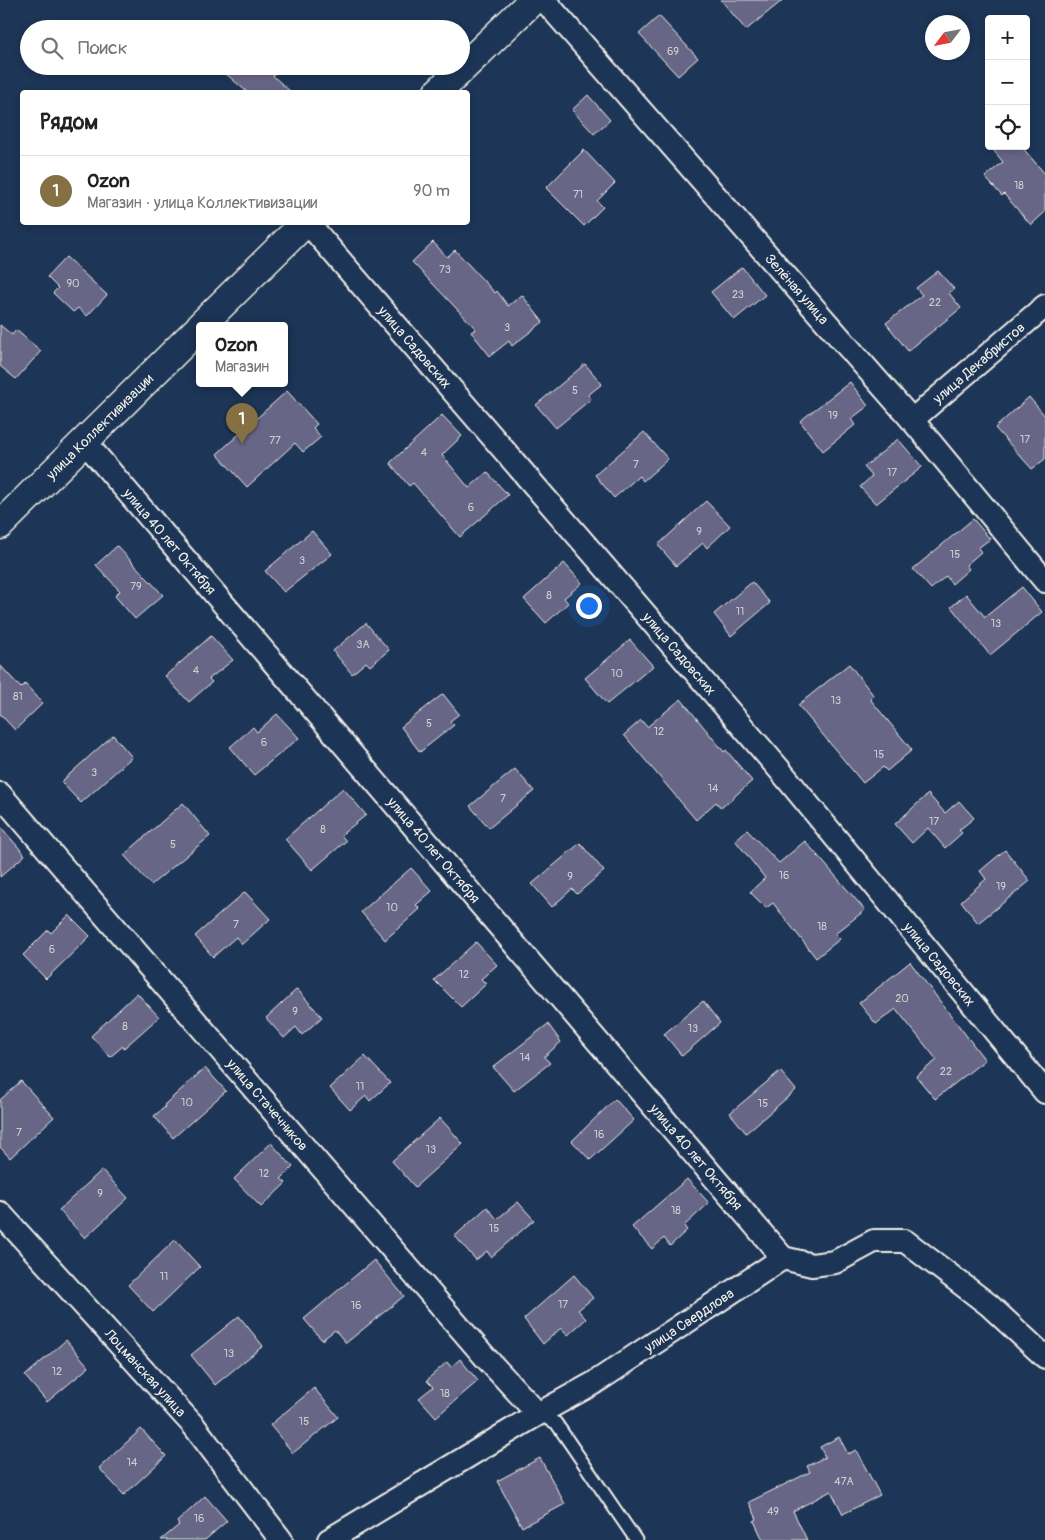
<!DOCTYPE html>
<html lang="ru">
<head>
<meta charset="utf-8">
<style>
	:root { --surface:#fff; --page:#f2f2f2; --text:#202124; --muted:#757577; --line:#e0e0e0; --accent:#847042 }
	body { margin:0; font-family:Pangolin,sans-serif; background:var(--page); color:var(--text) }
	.controls { position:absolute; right:15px; top:15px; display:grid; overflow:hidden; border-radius:5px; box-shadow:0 2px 8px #0003 }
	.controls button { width:45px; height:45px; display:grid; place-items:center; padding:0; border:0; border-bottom:1px solid var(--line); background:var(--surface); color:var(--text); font:25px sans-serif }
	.compass { position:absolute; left:925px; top:15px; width:45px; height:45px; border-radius:50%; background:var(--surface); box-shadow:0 2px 8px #0003; rotate:238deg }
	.you { position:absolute; left:588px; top:605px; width:18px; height:18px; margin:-12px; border:4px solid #fff; border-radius:50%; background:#1a73e8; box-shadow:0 0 0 8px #1a73e833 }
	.badge { display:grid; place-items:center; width:32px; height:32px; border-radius:50%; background:var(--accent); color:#fff; font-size:16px; font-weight:700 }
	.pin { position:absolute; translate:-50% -41px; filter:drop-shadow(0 1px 2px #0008) }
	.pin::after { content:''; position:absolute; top:26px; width:18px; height:15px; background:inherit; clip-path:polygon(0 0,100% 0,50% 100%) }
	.popup { position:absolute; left:196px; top:322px; width:92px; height:65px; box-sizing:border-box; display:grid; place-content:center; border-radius:5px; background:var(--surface); filter:drop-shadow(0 1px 4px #0005); font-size:16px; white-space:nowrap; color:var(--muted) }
	.popup b { font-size:19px; color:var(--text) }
	.popup::after { content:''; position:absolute; left:50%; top:100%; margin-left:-10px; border:10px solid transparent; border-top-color:var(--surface) }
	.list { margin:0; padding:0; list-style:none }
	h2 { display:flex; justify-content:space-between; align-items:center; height:65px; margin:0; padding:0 20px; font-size:21px }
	h2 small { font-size:16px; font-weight:400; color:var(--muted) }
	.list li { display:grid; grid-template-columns:32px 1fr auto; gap:15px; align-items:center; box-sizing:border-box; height:70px; padding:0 20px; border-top:1px solid var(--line) }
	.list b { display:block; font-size:19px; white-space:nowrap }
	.list p { margin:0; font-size:16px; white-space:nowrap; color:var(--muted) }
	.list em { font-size:16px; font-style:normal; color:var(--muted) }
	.icon { flex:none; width:28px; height:28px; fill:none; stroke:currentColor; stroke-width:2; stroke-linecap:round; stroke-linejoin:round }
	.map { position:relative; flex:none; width:1045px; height:1540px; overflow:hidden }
	.search { position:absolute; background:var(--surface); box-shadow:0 2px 8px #0003; left:20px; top:20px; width:450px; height:55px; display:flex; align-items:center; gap:12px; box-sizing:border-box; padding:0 18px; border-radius:28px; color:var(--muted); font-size:19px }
	.panel { position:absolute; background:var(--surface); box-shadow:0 2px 8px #0003; left:20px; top:90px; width:450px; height:135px; border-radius:5px }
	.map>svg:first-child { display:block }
	.building { fill:#676687; stroke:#f4f1e8 }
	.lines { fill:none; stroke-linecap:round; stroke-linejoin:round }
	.lane-casing { stroke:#f4f1e8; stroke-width:15 }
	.street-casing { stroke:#f4f1e8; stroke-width:26 }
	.primary-casing { stroke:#f4f1e8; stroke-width:31 }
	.lane { stroke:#1d3557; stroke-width:11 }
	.street { stroke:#1d3557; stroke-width:22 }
	.primary { stroke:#1d3557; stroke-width:28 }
	.labels { text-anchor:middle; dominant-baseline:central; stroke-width:4; stroke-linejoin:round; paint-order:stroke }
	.number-label { font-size:11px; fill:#d1ced0 }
	.street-label { font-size:14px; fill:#f4f1e8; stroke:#1d3557 }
</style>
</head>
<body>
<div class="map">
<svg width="1045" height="1540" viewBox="0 0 1045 1540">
	<rect width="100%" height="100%" fill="#1d3557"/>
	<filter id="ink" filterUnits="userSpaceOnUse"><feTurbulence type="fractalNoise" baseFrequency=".02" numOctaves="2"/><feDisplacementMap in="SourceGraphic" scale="10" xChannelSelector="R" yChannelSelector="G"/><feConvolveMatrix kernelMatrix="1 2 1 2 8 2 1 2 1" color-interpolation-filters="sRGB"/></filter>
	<g filter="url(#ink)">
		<g class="building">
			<path d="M 721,0 L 783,0 L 746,30 Z"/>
			<path d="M 659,16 L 698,58 L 678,76 L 639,34 Z"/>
			<path d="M 217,66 L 281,66 L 273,76 L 291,92 L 247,92 Z"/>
			<path d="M 588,95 L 610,120 L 594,134 L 572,110 Z"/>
			<path d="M 990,146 L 1021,146 L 1045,174 L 1045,212 L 1031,225 L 1004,194 L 1002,196 L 985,177 L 1003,162 Z"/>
			<path d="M 584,150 L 615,183 L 597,201 L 603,207 L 584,226 L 546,188 Z"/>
			<path d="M 433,242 L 447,257 L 455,250 L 495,293 L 497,291 L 508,306 L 522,295 L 543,322 L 512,346 L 509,341 L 490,356 L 471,332 L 476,329 L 412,262 Z"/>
			<path d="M 66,257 L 107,295 L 87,316 L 78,308 L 73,312 L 53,293 L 58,288 L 47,277 Z"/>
			<path d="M 742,267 L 765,295 L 734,320 L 711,292 Z"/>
			<path d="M 938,271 L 954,289 L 949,293 L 961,308 L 908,351 L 886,323 L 922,295 L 916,288 Z"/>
			<path d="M 0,325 L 12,335 L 16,330 L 41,351 L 16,379 L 0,366 Z"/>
			<path d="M 585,364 L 602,384 L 588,395 L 591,399 L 556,428 L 536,405 Z"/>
			<path d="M 850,382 L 868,406 L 851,419 L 855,425 L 823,451 L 800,421 Z"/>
			<path d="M 287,391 L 317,424 L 313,428 L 321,437 L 303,452 L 295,443 L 247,487 L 217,454 Z"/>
			<path d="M 1029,397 L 1045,416 L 1045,459 L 1032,469 L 995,428 Z"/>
			<path d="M 442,415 L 462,436 L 442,455 L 469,488 L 487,472 L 508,495 L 460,537 L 413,483 L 409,486 L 390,463 Z"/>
			<path d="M 644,432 L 668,459 L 643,481 L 639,476 L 614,498 L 595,475 Z"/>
			<path d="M 898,439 L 922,467 L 876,504 L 860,487 L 872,476 L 864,467 Z"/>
			<path d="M 706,501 L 730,526 L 707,548 L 703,543 L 676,566 L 658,545 Z"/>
			<path d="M 973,519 L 990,539 L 978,548 L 981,552 L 966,565 L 969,569 L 952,584 L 946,576 L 931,589 L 913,569 Z"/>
			<path d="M 312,531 L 332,554 L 284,592 L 265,571 Z"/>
			<path d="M 117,546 L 163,595 L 135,619 L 115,596 L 120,591 L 96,565 Z"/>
			<path d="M 564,563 L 582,583 L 564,598 L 568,603 L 546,623 L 524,599 Z"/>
			<path d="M 752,582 L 770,603 L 731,636 L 714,614 Z"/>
			<path d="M 1022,587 L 1042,612 L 990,655 L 951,607 L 966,594 L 985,617 Z"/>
			<path d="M 366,623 L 389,650 L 370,666 L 366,662 L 352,674 L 333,651 Z"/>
			<path d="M 211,636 L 233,660 L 209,679 L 212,682 L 189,702 L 165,676 Z"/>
			<path d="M 630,640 L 653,666 L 607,704 L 585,678 Z"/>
			<path d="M 849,664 L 874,696 L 870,699 L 912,750 L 887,771 L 883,767 L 863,783 L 798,705 Z"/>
			<path d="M 0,665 L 21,688 L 25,684 L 43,703 L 15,730 L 0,714 Z"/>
			<path d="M 443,694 L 459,714 L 450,721 L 454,725 L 420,752 L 401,727 Z"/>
			<path d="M 681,699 L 724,752 L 726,750 L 752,781 L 721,808 L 716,802 L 696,820 L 624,735 L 641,720 L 647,727 Z"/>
			<path d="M 277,714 L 299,738 L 254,775 L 230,747 L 253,727 L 257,732 Z"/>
			<path d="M 113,735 L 132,757 L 81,803 L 61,782 Z"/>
			<path d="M 515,769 L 534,791 L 489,828 L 470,806 Z"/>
			<path d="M 343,788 L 366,815 L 341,835 L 346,841 L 312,870 L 285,839 Z"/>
			<path d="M 928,794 L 945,813 L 959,801 L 974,818 L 959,830 L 962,833 L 945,848 L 928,828 L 912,843 L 895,824 Z"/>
			<path d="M 183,803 L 210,836 L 151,885 L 124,855 Z"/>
			<path d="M 0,826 L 25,855 L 0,877 Z"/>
			<path d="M 747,830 L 779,863 L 805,841 L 865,910 L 835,934 L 840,939 L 816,958 L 773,903 L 766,908 L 750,892 L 765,878 L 735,840 Z"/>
			<path d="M 580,843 L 604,871 L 577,894 L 572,889 L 552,907 L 532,884 Z"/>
			<path d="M 1005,850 L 1030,881 L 978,923 L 961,901 L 986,879 L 980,871 Z"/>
			<path d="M 411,868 L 432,891 L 416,905 L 420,909 L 385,940 L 361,912 Z"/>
			<path d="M 245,892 L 270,919 L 242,944 L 236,937 L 213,957 L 195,936 Z"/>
			<path d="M 69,915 L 90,936 L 46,979 L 23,955 L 48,930 L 51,933 Z"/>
			<path d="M 476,942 L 497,965 L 481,979 L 486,984 L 461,1007 L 434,980 Z"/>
			<path d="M 910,962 L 985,1060 L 935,1099 L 916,1076 L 937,1060 L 896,1009 L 876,1024 L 859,1003 Z"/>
			<path d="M 297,989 L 322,1017 L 302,1035 L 296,1027 L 284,1038 L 266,1018 Z"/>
			<path d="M 137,993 L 159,1017 L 124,1048 L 123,1046 L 110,1057 L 91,1036 Z"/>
			<path d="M 703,1001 L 720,1023 L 682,1056 L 664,1034 Z"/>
			<path d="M 548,1024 L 561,1042 L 544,1057 L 550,1063 L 514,1091 L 493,1067 Z"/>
			<path d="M 365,1056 L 390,1083 L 370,1101 L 366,1096 L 350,1110 L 330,1088 Z"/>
			<path d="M 205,1068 L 226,1091 L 173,1138 L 154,1116 L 165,1107 L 164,1105 Z"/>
			<path d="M 780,1071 L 796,1090 L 746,1133 L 730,1113 Z"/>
			<path d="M 21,1081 L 54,1117 L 10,1158 L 0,1147 L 0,1100 Z"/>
			<path d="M 615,1099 L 634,1120 L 590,1160 L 572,1141 Z"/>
			<path d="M 440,1118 L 463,1144 L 415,1187 L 392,1161 Z"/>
			<path d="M 271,1143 L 293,1167 L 281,1179 L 286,1183 L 261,1207 L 234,1179 Z"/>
			<path d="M 102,1170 L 128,1198 L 85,1238 L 59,1210 Z"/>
			<path d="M 687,1179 L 709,1203 L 684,1226 L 687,1230 L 670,1246 L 664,1238 L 652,1249 L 632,1227 Z"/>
			<path d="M 518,1202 L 534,1220 L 491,1257 L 487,1251 L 476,1260 L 455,1236 L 487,1207 L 497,1219 Z"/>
			<path d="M 175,1240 L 200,1267 L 153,1312 L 128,1285 Z"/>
			<path d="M 374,1260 L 404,1296 L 346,1343 L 335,1330 L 322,1340 L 304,1319 Z"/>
			<path d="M 574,1275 L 593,1298 L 578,1310 L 586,1319 L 568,1335 L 561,1328 L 543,1344 L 524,1319 Z"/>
			<path d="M 239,1316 L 263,1346 L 215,1385 L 191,1355 Z"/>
			<path d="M 66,1340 L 89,1367 L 47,1402 L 25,1376 Z"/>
			<path d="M 460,1359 L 478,1381 L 436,1417 L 419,1398 L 433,1387 L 427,1381 L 430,1377 L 447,1362 L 451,1367 Z"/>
			<path d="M 314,1388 L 338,1417 L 293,1453 L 270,1425 Z"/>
			<path d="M 141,1429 L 166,1456 L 124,1495 L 99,1468 Z"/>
			<path d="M 839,1437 L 848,1454 L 856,1450 L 880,1495 L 843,1514 L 831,1491 L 793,1511 L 807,1540 L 763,1540 L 754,1521 L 757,1519 L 749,1502 L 810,1472 L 807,1466 L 825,1457 L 820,1447 Z"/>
			<path d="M 540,1458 L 565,1504 L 522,1527 L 497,1481 Z"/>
			<path d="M 205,1496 L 227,1521 L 205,1540 L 161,1540 L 179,1525 L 177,1522 Z"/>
		</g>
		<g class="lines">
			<g class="lane-casing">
				<path id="lane" d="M 538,1414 L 556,1423 L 636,1540"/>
			</g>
			<g class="street-casing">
				<g id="street">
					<path id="s1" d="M 544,0 L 912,420 L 1045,581"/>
					<path id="s2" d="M 307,222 L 779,769 L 1045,1092"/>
					<path id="s3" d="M 912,420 L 1045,306"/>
					<path id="s4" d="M 84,441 L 783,1258"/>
					<path id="s5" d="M 0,794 L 486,1358 L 538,1414"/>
					<path id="s6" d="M 0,1213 L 194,1426 L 281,1540"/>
					<path id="s7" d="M 329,1540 L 538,1414 L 594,1383 L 783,1258 L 812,1265 L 835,1262 L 874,1241 L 905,1241 L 989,1305 L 1045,1357"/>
				</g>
			</g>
			<g class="primary-casing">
				<g id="primary">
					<path d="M 438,92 L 533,0"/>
					<path d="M 201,325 L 306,222"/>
					<path id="s8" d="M 0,525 L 200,327"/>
				</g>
			</g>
			<use href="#lane" class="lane"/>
			<use href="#street" class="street"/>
			<use href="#primary" class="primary"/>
		</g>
	</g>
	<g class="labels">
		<g class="number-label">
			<text x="673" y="51">69</text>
			<text x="1019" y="185">18</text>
			<text x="578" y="194">71</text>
			<text x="445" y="269">73</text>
			<text x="73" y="283">90</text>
			<text x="738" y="294">23</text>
			<text x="935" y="302">22</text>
			<text x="507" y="327">3</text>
			<text x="575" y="390">5</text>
			<text x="833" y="415">19</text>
			<text x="1025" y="439">17</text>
			<text x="275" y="440">77</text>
			<text x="424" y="452">4</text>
			<text x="636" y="464">7</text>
			<text x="892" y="472">17</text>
			<text x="471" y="507">6</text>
			<text x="699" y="531">9</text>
			<text x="955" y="554">15</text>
			<text x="302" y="560">3</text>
			<text x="136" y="586">79</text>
			<text x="549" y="595">8</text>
			<text x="740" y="611">11</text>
			<text x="996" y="623">13</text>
			<text x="363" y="644">3А</text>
			<text x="196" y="670">4</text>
			<text x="617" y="673">10</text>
			<text x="18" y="696">81</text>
			<text x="836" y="700">13</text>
			<text x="429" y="723">5</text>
			<text x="659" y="731">12</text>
			<text x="264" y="742">6</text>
			<text x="879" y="754">15</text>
			<text x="94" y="772">3</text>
			<text x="713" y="788">14</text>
			<text x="503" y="798">7</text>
			<text x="934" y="821">17</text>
			<text x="323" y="829">8</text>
			<text x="173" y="844">5</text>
			<text x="784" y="875">16</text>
			<text x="570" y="876">9</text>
			<text x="1001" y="886">19</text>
			<text x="392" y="907">10</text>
			<text x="236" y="924">7</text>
			<text x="822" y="926">18</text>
			<text x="52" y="949">6</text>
			<text x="464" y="974">12</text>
			<text x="902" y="998">20</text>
			<text x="295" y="1011">9</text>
			<text x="125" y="1026">8</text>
			<text x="693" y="1028">13</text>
			<text x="525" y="1057">14</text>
			<text x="946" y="1071">22</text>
			<text x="360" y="1086">11</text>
			<text x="187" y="1102">10</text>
			<text x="763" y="1103">15</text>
			<text x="19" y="1132">7</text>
			<text x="599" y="1134">16</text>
			<text x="431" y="1149">13</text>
			<text x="264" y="1173">12</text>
			<text x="100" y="1193">9</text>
			<text x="676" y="1210">18</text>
			<text x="494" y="1228">15</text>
			<text x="164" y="1276">11</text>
			<text x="563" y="1304">17</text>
			<text x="356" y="1305">16</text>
			<text x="229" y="1353">13</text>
			<text x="57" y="1371">12</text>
			<text x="445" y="1393">18</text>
			<text x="304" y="1421">15</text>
			<text x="132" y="1462">14</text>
			<text x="844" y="1481">47А</text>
			<text x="773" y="1511">49</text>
			<text x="199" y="1518">16</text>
		</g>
		<g class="street-label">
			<text stroke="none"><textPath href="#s1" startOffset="384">Зелёная улица</textPath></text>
			<text stroke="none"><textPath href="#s2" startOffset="165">улица Садовских</textPath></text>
			<text stroke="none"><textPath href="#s3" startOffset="88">улица Декабристов</textPath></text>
			<text stroke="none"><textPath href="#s8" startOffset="140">улица Коллективизации</textPath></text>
			<text stroke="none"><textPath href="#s4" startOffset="132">улица 40 лет Октября</textPath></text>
			<text stroke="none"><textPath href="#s2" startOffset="570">улица Садовских</textPath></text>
			<text stroke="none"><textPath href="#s4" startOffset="538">улица 40 лет Октября</textPath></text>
			<text stroke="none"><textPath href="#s2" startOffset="975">улица Садовских</textPath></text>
			<text stroke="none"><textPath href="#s5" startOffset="410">улица Стачечников</textPath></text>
			<text stroke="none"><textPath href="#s4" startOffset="942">улица 40 лет Октября</textPath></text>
			<text stroke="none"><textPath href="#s7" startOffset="422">улица Свердлова</textPath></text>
			<text stroke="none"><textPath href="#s6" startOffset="216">Лоцманская улица</textPath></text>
		</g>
	</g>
</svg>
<div class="controls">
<button>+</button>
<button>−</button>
<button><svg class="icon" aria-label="locate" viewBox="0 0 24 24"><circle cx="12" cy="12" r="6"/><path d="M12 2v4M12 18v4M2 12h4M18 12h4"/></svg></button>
</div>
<svg class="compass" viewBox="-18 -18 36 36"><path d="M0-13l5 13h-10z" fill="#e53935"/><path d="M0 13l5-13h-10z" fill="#757577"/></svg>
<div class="you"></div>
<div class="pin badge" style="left:242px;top:444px">1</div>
<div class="popup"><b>Ozon</b>Магазин</div>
<div class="search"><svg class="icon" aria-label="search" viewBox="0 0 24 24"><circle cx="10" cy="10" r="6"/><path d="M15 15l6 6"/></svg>Поиск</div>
<section class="panel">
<h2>Рядом<small></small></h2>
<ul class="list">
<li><span class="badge">1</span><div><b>Ozon</b><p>Магазин · улица Коллективизации</p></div><em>90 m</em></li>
</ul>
</section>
</div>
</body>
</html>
